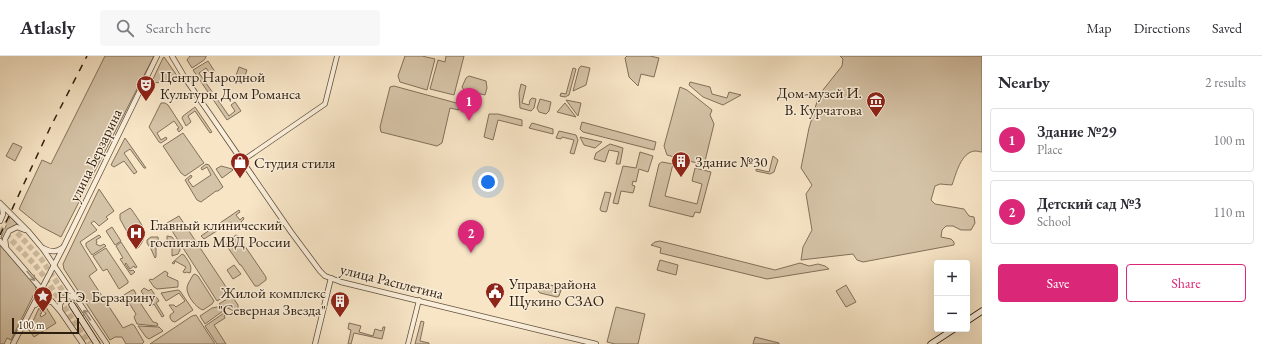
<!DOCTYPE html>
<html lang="en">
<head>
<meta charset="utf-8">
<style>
	:root { --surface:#fff; --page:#f7f7f7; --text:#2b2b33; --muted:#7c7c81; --line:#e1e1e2; --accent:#db2777 }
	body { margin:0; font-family:"EB Garamond",serif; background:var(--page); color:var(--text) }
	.controls { position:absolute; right:12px; bottom:12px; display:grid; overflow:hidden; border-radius:4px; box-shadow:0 4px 16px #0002 }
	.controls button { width:36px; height:36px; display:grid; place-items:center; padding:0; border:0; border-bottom:1px solid var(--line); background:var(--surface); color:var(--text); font:20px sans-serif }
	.scale { position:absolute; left:12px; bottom:10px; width:67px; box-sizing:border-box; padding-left:4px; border:2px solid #2e1e0e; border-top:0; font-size:11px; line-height:14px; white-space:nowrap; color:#2e1e0e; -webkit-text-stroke:3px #faeeda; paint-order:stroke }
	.you { position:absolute; left:488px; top:126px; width:14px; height:14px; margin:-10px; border:3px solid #fff; border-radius:50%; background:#1a73e8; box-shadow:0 0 0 6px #1a73e833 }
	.badge { display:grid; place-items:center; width:26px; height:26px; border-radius:50%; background:var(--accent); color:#fff; font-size:13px; font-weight:700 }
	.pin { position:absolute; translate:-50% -33px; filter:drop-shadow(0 1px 2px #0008) }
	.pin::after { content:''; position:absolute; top:21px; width:14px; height:12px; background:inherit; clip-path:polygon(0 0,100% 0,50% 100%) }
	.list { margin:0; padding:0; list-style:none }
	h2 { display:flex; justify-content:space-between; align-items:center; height:52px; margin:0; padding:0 16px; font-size:17px }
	h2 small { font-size:13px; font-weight:400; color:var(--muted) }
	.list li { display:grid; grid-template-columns:26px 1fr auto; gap:12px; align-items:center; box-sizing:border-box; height:64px; margin:0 8px 8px; padding:0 8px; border:1px solid var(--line); border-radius:4px }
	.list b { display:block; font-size:15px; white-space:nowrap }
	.list p { margin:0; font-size:13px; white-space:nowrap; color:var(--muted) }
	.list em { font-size:13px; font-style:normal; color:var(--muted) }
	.actions { display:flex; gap:8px; padding:12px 16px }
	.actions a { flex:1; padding:9px 0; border:1px solid var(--accent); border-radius:4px; text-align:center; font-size:14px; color:var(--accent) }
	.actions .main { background:var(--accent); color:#fff }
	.icon { flex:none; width:22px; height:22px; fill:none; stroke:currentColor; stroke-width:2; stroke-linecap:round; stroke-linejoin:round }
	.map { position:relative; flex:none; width:982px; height:288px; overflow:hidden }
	header { display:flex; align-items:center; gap:24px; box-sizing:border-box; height:56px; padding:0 20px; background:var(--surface); border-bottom:1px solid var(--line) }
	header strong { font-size:19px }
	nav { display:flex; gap:22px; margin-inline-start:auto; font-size:14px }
	.search { width:280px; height:36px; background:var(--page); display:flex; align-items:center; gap:10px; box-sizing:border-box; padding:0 14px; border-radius:4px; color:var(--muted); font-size:15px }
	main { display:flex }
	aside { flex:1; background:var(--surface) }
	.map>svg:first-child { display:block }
	.green { fill:#d5c3a7; stroke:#82705a }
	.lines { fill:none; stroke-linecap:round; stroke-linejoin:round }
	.secondary-tunnel { stroke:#cfbda1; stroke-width:5.5; stroke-dasharray:5.5 3; stroke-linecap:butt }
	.minor-casing { stroke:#60503c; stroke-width:5.5 }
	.tertiary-casing { stroke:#60503c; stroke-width:6 }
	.secondary-casing { stroke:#2e1e0e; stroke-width:7 }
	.minor { stroke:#faeeda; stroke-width:4 }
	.tertiary { stroke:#faeeda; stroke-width:4.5 }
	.secondary { stroke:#faeeda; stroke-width:5.5 }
	.rail { stroke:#2e1e0e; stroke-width:1.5; stroke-dasharray:7 7; stroke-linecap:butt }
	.oneway { stroke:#9e907e }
	.labels { text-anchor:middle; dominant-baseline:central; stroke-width:3; stroke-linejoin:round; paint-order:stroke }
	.poi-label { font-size:15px; fill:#2e1e0e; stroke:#faeeda; text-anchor:start }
	.street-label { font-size:15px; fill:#2e1e0e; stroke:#faeeda }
</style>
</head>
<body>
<header>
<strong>Atlasly</strong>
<div class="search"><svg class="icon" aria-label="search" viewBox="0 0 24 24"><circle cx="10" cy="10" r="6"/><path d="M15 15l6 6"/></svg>Search here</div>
<nav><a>Map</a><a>Directions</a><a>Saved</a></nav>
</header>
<main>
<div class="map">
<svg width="982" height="288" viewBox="0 0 982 288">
	<rect width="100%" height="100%" fill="#f7e5c6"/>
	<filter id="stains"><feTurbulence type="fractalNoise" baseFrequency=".005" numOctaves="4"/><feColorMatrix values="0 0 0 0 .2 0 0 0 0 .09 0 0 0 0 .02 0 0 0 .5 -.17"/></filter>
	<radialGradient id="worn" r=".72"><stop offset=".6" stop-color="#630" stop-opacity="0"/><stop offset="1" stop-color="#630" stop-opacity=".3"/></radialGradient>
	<g class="green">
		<path d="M 105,0 L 154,0 L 61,181 L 40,170 L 19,153 L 42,104 L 51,108 Z"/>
		<path d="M 190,0 L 206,0 L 206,1 L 204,4 L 192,12 L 187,4 Z"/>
		<path d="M 405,0 L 422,0 L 435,3 L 427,34 L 400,26 L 398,20 Z"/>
		<path d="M 446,0 L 464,0 L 454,39 L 430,33 L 438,4 L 445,6 Z"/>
		<path d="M 627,0 L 650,0 L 659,2 L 654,21 L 641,18 L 638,30 L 629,21 L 625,2 Z"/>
		<path d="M 840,0 L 982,0 L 982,96 C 980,96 978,95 975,95 C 961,96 956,118 952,129 L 940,128 L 935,130 L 931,144 L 935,148 L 964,153 L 969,160 L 974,161 L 975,167 L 971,174 L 961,174 L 953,170 L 946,170 L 942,174 L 941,181 L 951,183 L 954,186 L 954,189 L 863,206 L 857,204 L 853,198 L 801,204 L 803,191 L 812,174 L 806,138 L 812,129 L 801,112 L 809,72 L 819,39 L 842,10 L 843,3 Z"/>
		<path d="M 164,1 L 180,24 L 179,25 L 152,27 L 152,25 L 163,2 Z"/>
		<path d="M 208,5 L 215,16 L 211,19 L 206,12 L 199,17 L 229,60 L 235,55 L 231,49 L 235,46 L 241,55 L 227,64 L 193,14 Z"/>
		<path d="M 581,10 L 590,12 L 586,29 L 573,35 L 579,12 Z"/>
		<path d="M 239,11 L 247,14 L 242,28 L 234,25 Z"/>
		<path d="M 573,12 L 576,13 L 569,39 L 565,41 L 560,40 L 561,37 L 566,38 Z"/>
		<path d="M 469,20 L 486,25 L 487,32 L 485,39 L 464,34 L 462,31 L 466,22 Z"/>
		<path d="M 690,26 L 710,31 L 712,38 L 727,42 L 729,36 L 741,39 L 723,49 L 703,41 L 689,29 Z"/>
		<path d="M 521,28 L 526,30 L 522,47 L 529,49 L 530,44 L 532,42 L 536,43 L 534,52 L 531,55 L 520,52 L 519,37 Z"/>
		<path d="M 394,30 L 460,48 L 459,54 L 450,52 L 442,87 L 437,90 L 381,76 L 380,71 L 390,31 Z"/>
		<path d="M 680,31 L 687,34 L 712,54 L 710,59 L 714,68 L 704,109 L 667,99 L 664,90 Z"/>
		<path d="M 540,43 L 551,46 L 549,55 L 546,58 L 539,56 L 537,52 Z"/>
		<path d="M 566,44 L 581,47 L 578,60 Z"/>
		<path d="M 161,47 L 165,47 L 168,49 L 183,72 L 179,76 L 177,73 L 179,72 L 174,65 L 157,77 L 161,84 L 166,81 L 167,83 L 161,87 L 159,86 L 149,71 Z"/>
		<path d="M 565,47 L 576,61 L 557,56 Z"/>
		<path d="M 195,51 L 212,76 L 210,77 L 195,55 L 188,60 L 191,66 L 186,70 L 182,62 L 183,60 Z"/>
		<path d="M 489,58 L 498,58 L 522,64 L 522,70 L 498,64 L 493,84 L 484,81 Z"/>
		<path d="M 582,66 L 656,86 L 654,94 L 583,76 L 580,73 Z"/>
		<path d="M 532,67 L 553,73 L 553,78 L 529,72 Z"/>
		<path d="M 559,75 L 576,79 L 578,84 L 574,98 L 570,97 L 574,84 L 562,81 L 561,83 L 556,82 Z"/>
		<path d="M 183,77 L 204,107 L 185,120 L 181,117 L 163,90 Z"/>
		<path d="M 580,81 L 602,86 L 595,92 L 584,89 Z"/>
		<path d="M 125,82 L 146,112 L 144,112 L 130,93 L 124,97 L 137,116 L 134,118 L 124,105 L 114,111 L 111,109 Z"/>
		<path d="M 13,87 L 22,91 L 15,105 L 6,100 Z"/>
		<path d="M 610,88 L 623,92 L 620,108 L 616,108 L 619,96 L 609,94 L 605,106 L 594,103 L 596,97 Z"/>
		<path d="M 640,96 L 653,100 L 648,116 L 639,113 L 636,126 L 633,125 L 632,129 L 635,130 L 633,137 L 621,135 L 618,148 L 613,147 L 623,110 L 636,112 Z"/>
		<path d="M 773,100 L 778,104 L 774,116 L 770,118 L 756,115 L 756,113 L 769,116 Z"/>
		<path d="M 662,106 L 673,108 L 665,140 L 697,148 L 702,128 L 692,125 L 695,112 L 711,116 L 700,157 L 695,156 L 693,161 L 649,150 L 659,108 Z"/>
		<path d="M 206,108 L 209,109 L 223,131 L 218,135 L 216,135 L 201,146 L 197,144 L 185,124 L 191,119 L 192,121 L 188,124 L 193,131 L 211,119 L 207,111 L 202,114 L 201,112 Z"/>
		<path d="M 221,110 L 232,113 L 233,114 L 222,122 L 216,113 Z"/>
		<path d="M 99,133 L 114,155 L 106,161 L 108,163 L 99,170 L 94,165 L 91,167 L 97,174 L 80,186 L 97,214 L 89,220 L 123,272 L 132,268 L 134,269 L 144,286 L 142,288 L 126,288 L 122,281 L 115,281 L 110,284 L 64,213 L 63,208 Z"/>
		<path d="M 605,136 L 611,137 L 607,154 L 606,156 L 601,155 L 600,153 Z"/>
		<path d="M 130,152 L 132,154 C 141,168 151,177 138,192 L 136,192 L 120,163 L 120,158 Z"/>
		<path d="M 239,154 L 240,156 L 236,159 L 240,164 L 243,161 L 244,163 L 241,166 L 243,171 L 236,174 L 231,166 L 204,183 L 201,180 Z"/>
		<path d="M 179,160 L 238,249 L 238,254 L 236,256 L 219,248 L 230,241 L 229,238 L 217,245 L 167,167 Z"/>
		<path d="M 10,161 L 18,169 C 9,171 6,175 3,183 L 1,181 Z"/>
		<path d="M 112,171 L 121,185 L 115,189 L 106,175 Z"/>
		<path d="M 99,179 L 101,181 L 96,184 L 97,186 L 96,188 L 100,190 L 104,188 L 106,190 L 92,199 L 86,190 L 86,187 Z"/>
		<path d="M 236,179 L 238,180 L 266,221 L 266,224 L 258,230 L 255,230 L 241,209 L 240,209 L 226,189 L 228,185 Z"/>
		<path d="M 167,180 L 172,181 L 180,192 L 180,194 L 178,198 L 172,200 L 172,188 L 167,188 Z"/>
		<path d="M 151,181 L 158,181 L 159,188 L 155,189 L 156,190 L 156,201 L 155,202 L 151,193 L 147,187 L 147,184 Z"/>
		<path d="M 660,185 L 775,214 L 800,207 L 809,210 L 818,208 L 825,210 L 829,213 L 767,223 L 660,197 L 661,192 L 651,189 L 655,186 Z"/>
		<path d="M 121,186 L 137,211 L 135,212 L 134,210 L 130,213 L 126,207 L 125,208 L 130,215 L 133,214 L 135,216 L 131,219 L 120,203 L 123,202 L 116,190 Z"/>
		<path d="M 0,189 L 34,228 L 36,232 L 35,236 L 11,284 L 7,282 L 4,288 L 0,288 Z"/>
		<path d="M 106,192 L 128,225 L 128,227 L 119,233 L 107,213 L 103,215 L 93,200 Z"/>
		<path d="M 182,198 L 184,199 C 188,205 193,210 190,217 L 186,216 L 185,217 L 183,216 L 186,211 L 175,205 L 174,208 L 172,207 Z"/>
		<path d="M 660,204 L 678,209 L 676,219 L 657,214 Z"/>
		<path d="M 234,209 L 241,218 L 233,223 L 227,214 Z"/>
		<path d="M 165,215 L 168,217 L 167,220 L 178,225 L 178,231 L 157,233 L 154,231 L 149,224 L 151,223 L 152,224 Z"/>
		<path d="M 195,218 L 198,220 L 214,245 L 212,248 L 203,254 C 196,252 186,239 187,231 C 188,227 191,223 193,219 Z"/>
		<path d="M 542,227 L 559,231 L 561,234 L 559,240 L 557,241 L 540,237 L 538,235 L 540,228 Z"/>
		<path d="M 846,229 L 856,246 L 846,251 L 836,235 Z"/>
		<path d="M 144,232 L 149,235 L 151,233 L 159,245 L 156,247 L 164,260 L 162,261 L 154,248 L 151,250 L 141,235 Z"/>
		<path d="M 132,234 L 134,234 L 136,238 L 135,239 L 153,266 L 157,267 L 158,269 L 156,270 L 137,268 L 134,261 L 136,258 L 124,239 Z"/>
		<path d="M 178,234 L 180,235 L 193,254 L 175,266 L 172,265 L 170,262 L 170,259 L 174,256 L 169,249 L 174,249 L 176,251 L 185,245 L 179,237 L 166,245 L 161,237 Z"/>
		<path d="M 44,248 L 56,267 L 34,281 L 29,274 L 39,252 L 42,257 L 40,258 L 41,261 L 46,258 L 40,250 Z"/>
		<path d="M 217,251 L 223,255 L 205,268 L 200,260 L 212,252 Z"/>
		<path d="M 616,251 L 645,258 L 638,288 L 615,288 L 607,286 Z"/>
		<path d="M 224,257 L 225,259 L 224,260 L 225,262 L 214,269 L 226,288 L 217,288 L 205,270 Z"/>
		<path d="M 196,259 L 215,288 L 150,288 L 192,260 Z"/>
		<path d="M 421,265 L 424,266 L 420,285 L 429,287 L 429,288 L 415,288 Z"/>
		<path d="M 349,267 L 361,270 L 359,276 L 373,280 L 375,273 L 382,275 L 383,271 L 385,271 L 382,283 L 354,277 L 351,288 L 348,288 L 351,274 L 348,273 Z"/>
		<path d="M 138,270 L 159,271 L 163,275 L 149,283 L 146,281 Z"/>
		<path d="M 755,281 L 779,287 L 779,288 L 753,288 Z"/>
	</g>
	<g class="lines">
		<g class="secondary-tunnel">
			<path d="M 0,158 L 42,204 L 72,249"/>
			<path d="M 0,172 L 35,209 L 43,219 L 89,288"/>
		</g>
		<g class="minor-casing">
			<g id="minor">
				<path d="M 242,105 L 325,48 L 337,0"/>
				<path d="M 408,288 L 419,244"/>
			</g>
		</g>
		<g class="tertiary-casing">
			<g id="tertiary">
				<path d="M 172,0 L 185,22 L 291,176 L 320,215 L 325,220 L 341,226 L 596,288"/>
				<path d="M 0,147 L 28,175 L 43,193 L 107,288"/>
				<path d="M 0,165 L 3,158 L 2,150"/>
				<path d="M 0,185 L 61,256 L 83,288"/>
				<path d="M 6,191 L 5,183 L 9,175 L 17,171 L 25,174"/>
				<path d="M 43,192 C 50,196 56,197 62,192"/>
				<path d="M 35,249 L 44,244 L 52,246"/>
				<path d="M 60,254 L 60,248 L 64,242 L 69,240 L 76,242"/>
				<path d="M 13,288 L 64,190 L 157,0"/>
				<path d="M 315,288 L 331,222"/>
			</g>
		</g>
		<g class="secondary-casing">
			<g id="secondary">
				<path d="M 72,249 L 97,288"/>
				<path d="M 967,265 L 982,255"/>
				<path d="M 931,288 L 954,273"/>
			</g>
		</g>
		<use href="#minor" class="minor"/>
		<use href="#tertiary" class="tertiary"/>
		<use href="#secondary" class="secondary"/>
		<path class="rail" d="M 0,179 L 50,72 L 87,0"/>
	</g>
	<defs><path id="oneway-shaft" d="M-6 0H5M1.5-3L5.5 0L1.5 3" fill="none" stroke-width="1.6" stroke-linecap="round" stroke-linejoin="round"/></defs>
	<g class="oneway">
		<use href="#oneway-shaft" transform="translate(31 220) rotate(50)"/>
		<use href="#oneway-shaft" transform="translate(87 259) rotate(-124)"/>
	</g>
	<defs>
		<g id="theatre-pin" transform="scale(1)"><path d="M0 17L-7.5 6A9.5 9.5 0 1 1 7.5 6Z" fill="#8f2418" stroke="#faeeda"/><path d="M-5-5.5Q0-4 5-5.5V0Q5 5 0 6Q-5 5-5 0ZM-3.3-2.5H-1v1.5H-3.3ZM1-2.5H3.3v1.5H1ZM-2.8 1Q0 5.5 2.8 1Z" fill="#fff"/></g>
		<g id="museum-pin" transform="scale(1)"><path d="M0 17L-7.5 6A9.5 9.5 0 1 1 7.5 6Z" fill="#8f2418" stroke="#faeeda"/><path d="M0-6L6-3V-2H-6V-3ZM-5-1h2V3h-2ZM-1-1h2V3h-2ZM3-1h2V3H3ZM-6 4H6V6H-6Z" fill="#fff"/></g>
		<g id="building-pin" transform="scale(1)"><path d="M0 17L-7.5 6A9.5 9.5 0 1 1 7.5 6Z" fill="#8f2418" stroke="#faeeda"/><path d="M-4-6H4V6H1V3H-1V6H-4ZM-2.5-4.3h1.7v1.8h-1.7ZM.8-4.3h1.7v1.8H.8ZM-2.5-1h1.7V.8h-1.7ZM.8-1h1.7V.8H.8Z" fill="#fff"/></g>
		<g id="shop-pin" transform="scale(1)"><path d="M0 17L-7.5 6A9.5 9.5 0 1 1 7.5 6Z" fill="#8f2418" stroke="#faeeda"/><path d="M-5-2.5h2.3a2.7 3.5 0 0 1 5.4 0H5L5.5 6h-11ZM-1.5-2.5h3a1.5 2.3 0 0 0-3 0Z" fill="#fff"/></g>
		<g id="hospital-pin" transform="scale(1)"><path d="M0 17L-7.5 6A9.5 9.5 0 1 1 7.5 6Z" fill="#8f2418" stroke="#faeeda"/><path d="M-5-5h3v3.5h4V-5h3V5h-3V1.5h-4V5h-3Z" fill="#fff"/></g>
		<g id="civic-pin" transform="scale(1)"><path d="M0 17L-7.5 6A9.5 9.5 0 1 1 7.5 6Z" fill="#8f2418" stroke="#faeeda"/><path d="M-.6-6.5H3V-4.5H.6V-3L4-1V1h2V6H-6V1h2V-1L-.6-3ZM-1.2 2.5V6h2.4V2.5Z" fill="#fff"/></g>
		<g id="sight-pin" transform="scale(1)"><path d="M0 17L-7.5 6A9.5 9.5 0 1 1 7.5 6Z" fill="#8f2418" stroke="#faeeda"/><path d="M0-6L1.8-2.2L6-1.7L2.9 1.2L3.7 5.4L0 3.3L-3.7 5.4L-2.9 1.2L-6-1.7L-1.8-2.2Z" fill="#fff"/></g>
	</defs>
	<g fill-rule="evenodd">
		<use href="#theatre-pin" x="146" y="29"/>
		<use href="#museum-pin" x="876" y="45"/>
		<use href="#building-pin" x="681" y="105"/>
		<use href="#shop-pin" x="240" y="106"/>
		<use href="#hospital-pin" x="136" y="177"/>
		<use href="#civic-pin" x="495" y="236"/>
		<use href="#sight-pin" x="43" y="240"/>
		<use href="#building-pin" x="340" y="245"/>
	</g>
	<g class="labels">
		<g class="poi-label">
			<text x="160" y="20">Центр Народной<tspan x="160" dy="17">Культуры Дом Романса</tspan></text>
			<text x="862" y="36" text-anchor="end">Дом-музей И.<tspan x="862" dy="17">В. Курчатова</tspan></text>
			<text x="695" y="105">Здание №30</text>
			<text x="254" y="106">Студия стиля</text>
			<text x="150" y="168">Главный клинический<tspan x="150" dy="17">госпиталь МВД России</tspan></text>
			<text x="509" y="227">Управа района<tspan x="509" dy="17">Щукино СЗАО</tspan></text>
			<text x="326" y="236" text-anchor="end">Жилой комплекс<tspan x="326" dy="17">"Северная Звезда"</tspan></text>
			<text x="57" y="240">Н. Э. Берзарину</text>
		</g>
		<g class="street-label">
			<text transform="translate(95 99) rotate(-64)">улица Берзарина</text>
			<text transform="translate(392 225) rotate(14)">улица Расплетина</text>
		</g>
	</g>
	<rect width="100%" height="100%" filter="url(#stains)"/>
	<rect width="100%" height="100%" fill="url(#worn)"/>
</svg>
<div class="controls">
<button>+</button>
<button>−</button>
</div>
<div class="scale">100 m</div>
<div class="you"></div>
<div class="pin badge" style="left:469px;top:65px">1</div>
<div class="pin badge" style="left:471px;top:197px">2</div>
</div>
<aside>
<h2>Nearby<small>2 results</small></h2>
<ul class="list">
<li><span class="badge">1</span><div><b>Здание №29</b><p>Place</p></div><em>100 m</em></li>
<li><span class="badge">2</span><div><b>Детский сад №3</b><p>School</p></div><em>110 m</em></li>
</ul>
<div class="actions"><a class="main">Save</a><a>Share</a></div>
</aside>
</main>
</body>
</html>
